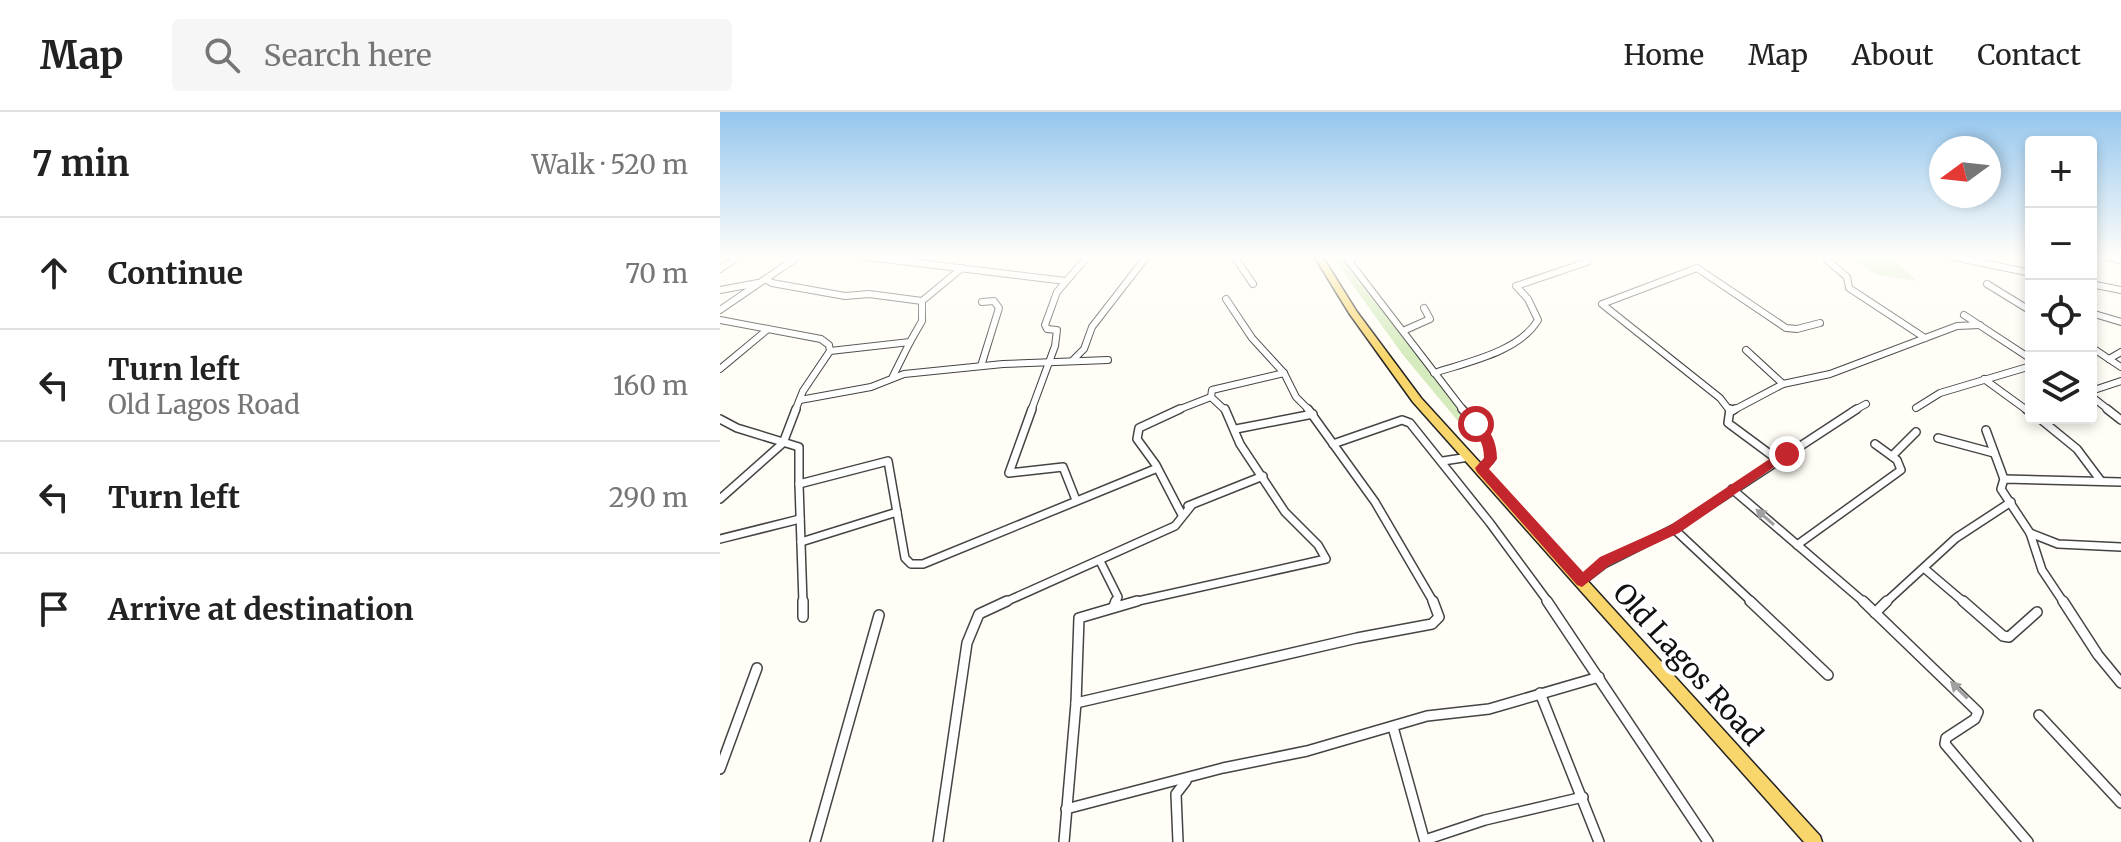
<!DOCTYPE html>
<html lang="en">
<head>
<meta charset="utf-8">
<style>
	:root { --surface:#fff; --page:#f6f6f6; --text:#222; --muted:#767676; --line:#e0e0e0 }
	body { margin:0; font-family:Merriweather,serif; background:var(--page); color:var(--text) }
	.controls { position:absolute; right:24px; top:24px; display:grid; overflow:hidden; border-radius:8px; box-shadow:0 4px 12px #0003 }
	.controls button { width:72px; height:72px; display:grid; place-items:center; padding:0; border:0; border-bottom:2px solid var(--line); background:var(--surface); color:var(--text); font:40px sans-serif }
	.compass { position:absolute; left:1209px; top:24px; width:72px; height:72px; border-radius:50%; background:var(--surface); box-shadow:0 4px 12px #0003; rotate:255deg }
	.stop { position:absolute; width:24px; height:24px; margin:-18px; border:6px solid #c4262e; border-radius:50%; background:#fff }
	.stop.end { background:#c4262e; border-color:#fff; box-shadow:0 2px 8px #0008 }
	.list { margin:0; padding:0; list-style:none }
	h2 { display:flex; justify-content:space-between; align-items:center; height:104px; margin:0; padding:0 32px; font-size:34px }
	h2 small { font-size:26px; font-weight:400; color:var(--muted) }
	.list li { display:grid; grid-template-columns:52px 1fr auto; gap:24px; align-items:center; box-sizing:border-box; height:112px; padding:0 32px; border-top:2px solid var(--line) }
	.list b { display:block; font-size:30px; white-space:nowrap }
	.list p { margin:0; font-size:26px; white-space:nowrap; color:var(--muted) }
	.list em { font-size:26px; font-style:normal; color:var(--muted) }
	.icon { flex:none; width:44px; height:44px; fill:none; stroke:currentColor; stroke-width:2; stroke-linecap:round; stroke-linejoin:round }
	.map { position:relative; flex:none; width:1401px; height:730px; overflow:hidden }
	header { display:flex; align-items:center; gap:48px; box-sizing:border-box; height:112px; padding:0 40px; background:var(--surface); border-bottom:2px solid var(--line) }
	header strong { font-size:38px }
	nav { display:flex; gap:44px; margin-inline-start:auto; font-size:28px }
	.search { width:560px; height:72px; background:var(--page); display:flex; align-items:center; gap:20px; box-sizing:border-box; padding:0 28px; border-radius:8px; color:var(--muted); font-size:30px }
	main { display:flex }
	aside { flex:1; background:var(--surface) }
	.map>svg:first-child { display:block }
	.green { fill:#d5ebbd }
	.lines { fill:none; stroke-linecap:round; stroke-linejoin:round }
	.street-far2-casing { stroke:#444; stroke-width:8 }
	.street-far1-casing { stroke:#444; stroke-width:10 }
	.street-casing { stroke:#444; stroke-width:12 }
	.primary-casing { stroke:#222; stroke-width:3 }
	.street-far2 { stroke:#fff; stroke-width:6 }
	.street-far1 { stroke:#fff; stroke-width:7 }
	.street { stroke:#fff; stroke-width:9 }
	.primary { fill:#f9d66b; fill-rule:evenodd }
	.oneway { fill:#a0a0a0 }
	.route { fill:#c4262e }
	.labels { text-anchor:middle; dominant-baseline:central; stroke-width:8; stroke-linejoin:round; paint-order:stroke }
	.street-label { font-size:28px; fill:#111; stroke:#fff }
</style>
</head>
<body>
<header>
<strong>Map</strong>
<div class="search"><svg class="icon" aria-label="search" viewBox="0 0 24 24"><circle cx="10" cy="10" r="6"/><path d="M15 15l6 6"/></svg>Search here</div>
<nav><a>Home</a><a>Map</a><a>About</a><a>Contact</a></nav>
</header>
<main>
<aside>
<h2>7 min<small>Walk · 520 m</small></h2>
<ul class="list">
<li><svg class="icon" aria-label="ahead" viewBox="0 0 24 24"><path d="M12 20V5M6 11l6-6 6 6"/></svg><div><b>Continue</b></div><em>70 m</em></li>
<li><svg class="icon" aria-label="left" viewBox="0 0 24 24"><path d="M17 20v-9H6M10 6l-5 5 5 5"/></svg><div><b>Turn left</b><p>Old Lagos Road</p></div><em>160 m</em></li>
<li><svg class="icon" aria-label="left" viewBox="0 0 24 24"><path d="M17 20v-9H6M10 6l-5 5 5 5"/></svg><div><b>Turn left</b></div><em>290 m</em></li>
<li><svg class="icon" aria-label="arrive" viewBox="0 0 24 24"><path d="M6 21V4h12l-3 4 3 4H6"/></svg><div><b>Arrive at destination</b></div></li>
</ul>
</aside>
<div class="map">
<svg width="1401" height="730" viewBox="0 0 1401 730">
	<rect width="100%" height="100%" fill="#fffdf5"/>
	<g class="green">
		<path d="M 612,144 L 618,144 L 712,261 L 737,289 L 752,326 L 683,243 Z"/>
		<path d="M 1128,144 L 1170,144 L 1197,169 L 1157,163 Z"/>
	</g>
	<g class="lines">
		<g class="street-far2-casing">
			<g id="street-far2">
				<path d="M 140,144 L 346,169"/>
				<path d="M 514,144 L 533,172"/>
				<path d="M 637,144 L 628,148 L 744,299"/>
				<path d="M 1229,144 L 1311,161"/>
				<path d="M 1382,144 L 1401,148"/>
				<path d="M 1107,148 L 1127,165 L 1129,176 L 1205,226"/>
				<path d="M 0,157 L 19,144"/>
				<path d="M 45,167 L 52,171 L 125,184 L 149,182 L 202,189"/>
				<path d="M 1267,172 L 1311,199"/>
				<path d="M 1371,172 L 1401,178"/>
				<path d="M 0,178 L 38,171"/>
				<path d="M 506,187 L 532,226 L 564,261 L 576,285 L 590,299"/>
				<path d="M 0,198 L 79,144"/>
				<path d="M 1371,201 L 1401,210"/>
				<path d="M 1244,203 L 1311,247"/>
				<path d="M 0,208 L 101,227 L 109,233 L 110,239 L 83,279 L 75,299"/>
				<path d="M 683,219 L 710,207 L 704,196"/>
				<path d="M 1371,235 L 1401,255"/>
				<path d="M 1026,238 L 1063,272"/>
				<path d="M 110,239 L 190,230 L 202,209 L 202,189 L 242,156"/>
				<path d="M 1389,247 L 1401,240"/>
				<path d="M 353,248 L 364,237 L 372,215 L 427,144"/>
				<path d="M 261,254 L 279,196 L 274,189 L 262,190"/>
				<path d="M 0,257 L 48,217"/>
				<path d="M 714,261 C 747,250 799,240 818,208 L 808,187 L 796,174 L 867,150"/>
				<path d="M 173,264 L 190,230"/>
				<path d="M 1264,267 L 1308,299"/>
				<path d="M 1371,279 L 1401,269"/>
				<path d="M 1371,284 L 1390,299"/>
				<path d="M 491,285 L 506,299"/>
				<path d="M 80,288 L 151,275 L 184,262 L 283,252 L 388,248"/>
				<path d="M 1196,296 L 1220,281 L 1311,254"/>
				<path d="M 311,299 L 335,234 L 337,218 L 327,217 L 325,213 L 337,180 L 368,144"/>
				<path d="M 455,299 L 491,285 L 492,278 L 564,261"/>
				<path d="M 1010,299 L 1000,286 L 882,192 L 977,156 L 1066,216 L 1077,217 L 1100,211"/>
				<path d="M 1012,299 L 1063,272 L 1110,262 L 1237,214 L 1260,213"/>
				<path d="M 1133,299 L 1146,292"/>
			</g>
		</g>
		<g class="street-far1-casing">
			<g id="street-far1">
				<path d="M 312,297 L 289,361 L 343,355 L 356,388"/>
				<path d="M 460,297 L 419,316 L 417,327 L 436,353 L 462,403"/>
				<path d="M 588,297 L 655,390 L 714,491"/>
				<path d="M 742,297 L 766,324 L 771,347 L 762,356"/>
				<path d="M 1010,297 L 1008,311 L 1058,348"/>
				<path d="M 1306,297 L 1311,301"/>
				<path d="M 1387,297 L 1401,308"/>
				<path d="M 1010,300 L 1015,297"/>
				<path d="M 1319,306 L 1357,337 L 1381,369"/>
				<path d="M 0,307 L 17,316 L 79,335 L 79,372 L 168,349 L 185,446 L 191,452 L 203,452 L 435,357"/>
				<path d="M 516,317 L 593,302"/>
				<path d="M 1266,318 L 1284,367"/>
				<path d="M 1218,326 L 1274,341"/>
				<path d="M 613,332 L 682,308 L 690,311 L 770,411 L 829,491"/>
				<path d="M 1172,344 L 1196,320"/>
				<path d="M 723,349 L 749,345"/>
				<path d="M 79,372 L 83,491"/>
				<path d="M 1012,377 L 1145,491"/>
				<path d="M 0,387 L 63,331 L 76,297"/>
				<path d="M 468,394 L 543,364"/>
				<path d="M 954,417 L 1033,491"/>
				<path d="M 1310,421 L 1338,432 L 1401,435"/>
				<path d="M 0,427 L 80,407"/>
				<path d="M 81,430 L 177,400"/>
				<path d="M 1077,433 L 1181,358 L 1177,348 L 1155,332"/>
				<path d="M 380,449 L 398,485 L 395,491"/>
				<path d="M 1205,457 L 1245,491"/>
				<path d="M 862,469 L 884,452 L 957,415 L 1137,297"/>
				<path d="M 283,491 L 455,414 L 471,394"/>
				<path d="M 409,491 L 606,447 L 598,433 L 565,400 L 520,332 L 505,297"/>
				<path d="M 1165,491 L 1236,426 L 1291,390"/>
				<path d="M 1344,491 L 1322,458 L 1310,421 L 1281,377 L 1284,367 L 1401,370"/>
			</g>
		</g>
		<g class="street-casing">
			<g id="street">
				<path d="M 83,489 L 83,505"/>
				<path d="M 827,489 L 988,730"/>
				<path d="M 1030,489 L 1108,563"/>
				<path d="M 1143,489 L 1258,600 L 1255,607 L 1226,626 L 1225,632 L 1308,730"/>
				<path d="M 1243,489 L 1283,524 L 1289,525 L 1317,500"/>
				<path d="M 1343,489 L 1378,543 L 1401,571"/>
				<path d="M 394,494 L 396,489"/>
				<path d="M 1155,501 L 1167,489"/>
				<path d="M 820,581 L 879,730"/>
				<path d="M 356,591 L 637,526 L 712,512 L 719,505 L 713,489"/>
				<path d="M 1319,603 L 1401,691"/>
				<path d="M 673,615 L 705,730"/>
				<path d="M 0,657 L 37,556"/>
				<path d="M 346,697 L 503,656 L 587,639 L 707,604 L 769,597 L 879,565"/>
				<path d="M 705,728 L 765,708 L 863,685"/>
				<path d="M 95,730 L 159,503"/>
				<path d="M 218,730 L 247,531 L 259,502 L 287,489"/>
				<path d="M 344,730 L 356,591 L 359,506 L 417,489"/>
				<path d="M 458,730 L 456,682 L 466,669"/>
			</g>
		</g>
		<g class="primary-casing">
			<path id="primary" d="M 594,144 L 602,144 L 637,200 L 701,286 L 1100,724 L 1102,730 L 1084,730 L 693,290 L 629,201 Z"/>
		</g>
		<use href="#street-far2" class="street-far2"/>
		<use href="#street-far1" class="street-far1"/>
		<use href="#street" class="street"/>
		<use href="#primary" class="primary"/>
	</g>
	<defs><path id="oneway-solid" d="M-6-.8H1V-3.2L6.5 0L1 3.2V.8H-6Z" transform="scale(2)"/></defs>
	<g class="oneway">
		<use href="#oneway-solid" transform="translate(1045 405) rotate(-139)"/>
		<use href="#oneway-solid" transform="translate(1239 578) rotate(-135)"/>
	</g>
	<linearGradient id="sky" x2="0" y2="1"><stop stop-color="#95c6ee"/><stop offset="0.59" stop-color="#fffefa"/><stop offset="1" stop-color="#fffefa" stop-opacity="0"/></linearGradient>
	<rect width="1401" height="246" fill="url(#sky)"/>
	<path class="route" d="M 756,308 C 771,316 777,331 777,347 L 769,357 L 863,460 L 880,445 L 949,414 L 1063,338 L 1071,338 L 1073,342 L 959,421 L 890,453 L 862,475 L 857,473 L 757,360 L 755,356 L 764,346 C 764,331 758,324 750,312 Z"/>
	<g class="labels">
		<g class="street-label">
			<text transform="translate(968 552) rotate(48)">Old Lagos Road</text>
		</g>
	</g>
</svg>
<div class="controls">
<button>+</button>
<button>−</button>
<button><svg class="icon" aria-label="locate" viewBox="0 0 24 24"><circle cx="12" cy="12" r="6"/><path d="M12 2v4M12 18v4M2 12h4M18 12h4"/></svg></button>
<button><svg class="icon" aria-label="layers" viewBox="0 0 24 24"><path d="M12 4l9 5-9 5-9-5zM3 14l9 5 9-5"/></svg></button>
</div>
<svg class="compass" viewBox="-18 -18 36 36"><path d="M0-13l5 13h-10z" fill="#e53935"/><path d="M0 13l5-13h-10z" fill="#767676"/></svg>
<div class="stop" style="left:756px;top:312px"></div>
<div class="stop end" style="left:1067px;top:342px"></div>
</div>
</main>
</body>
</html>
